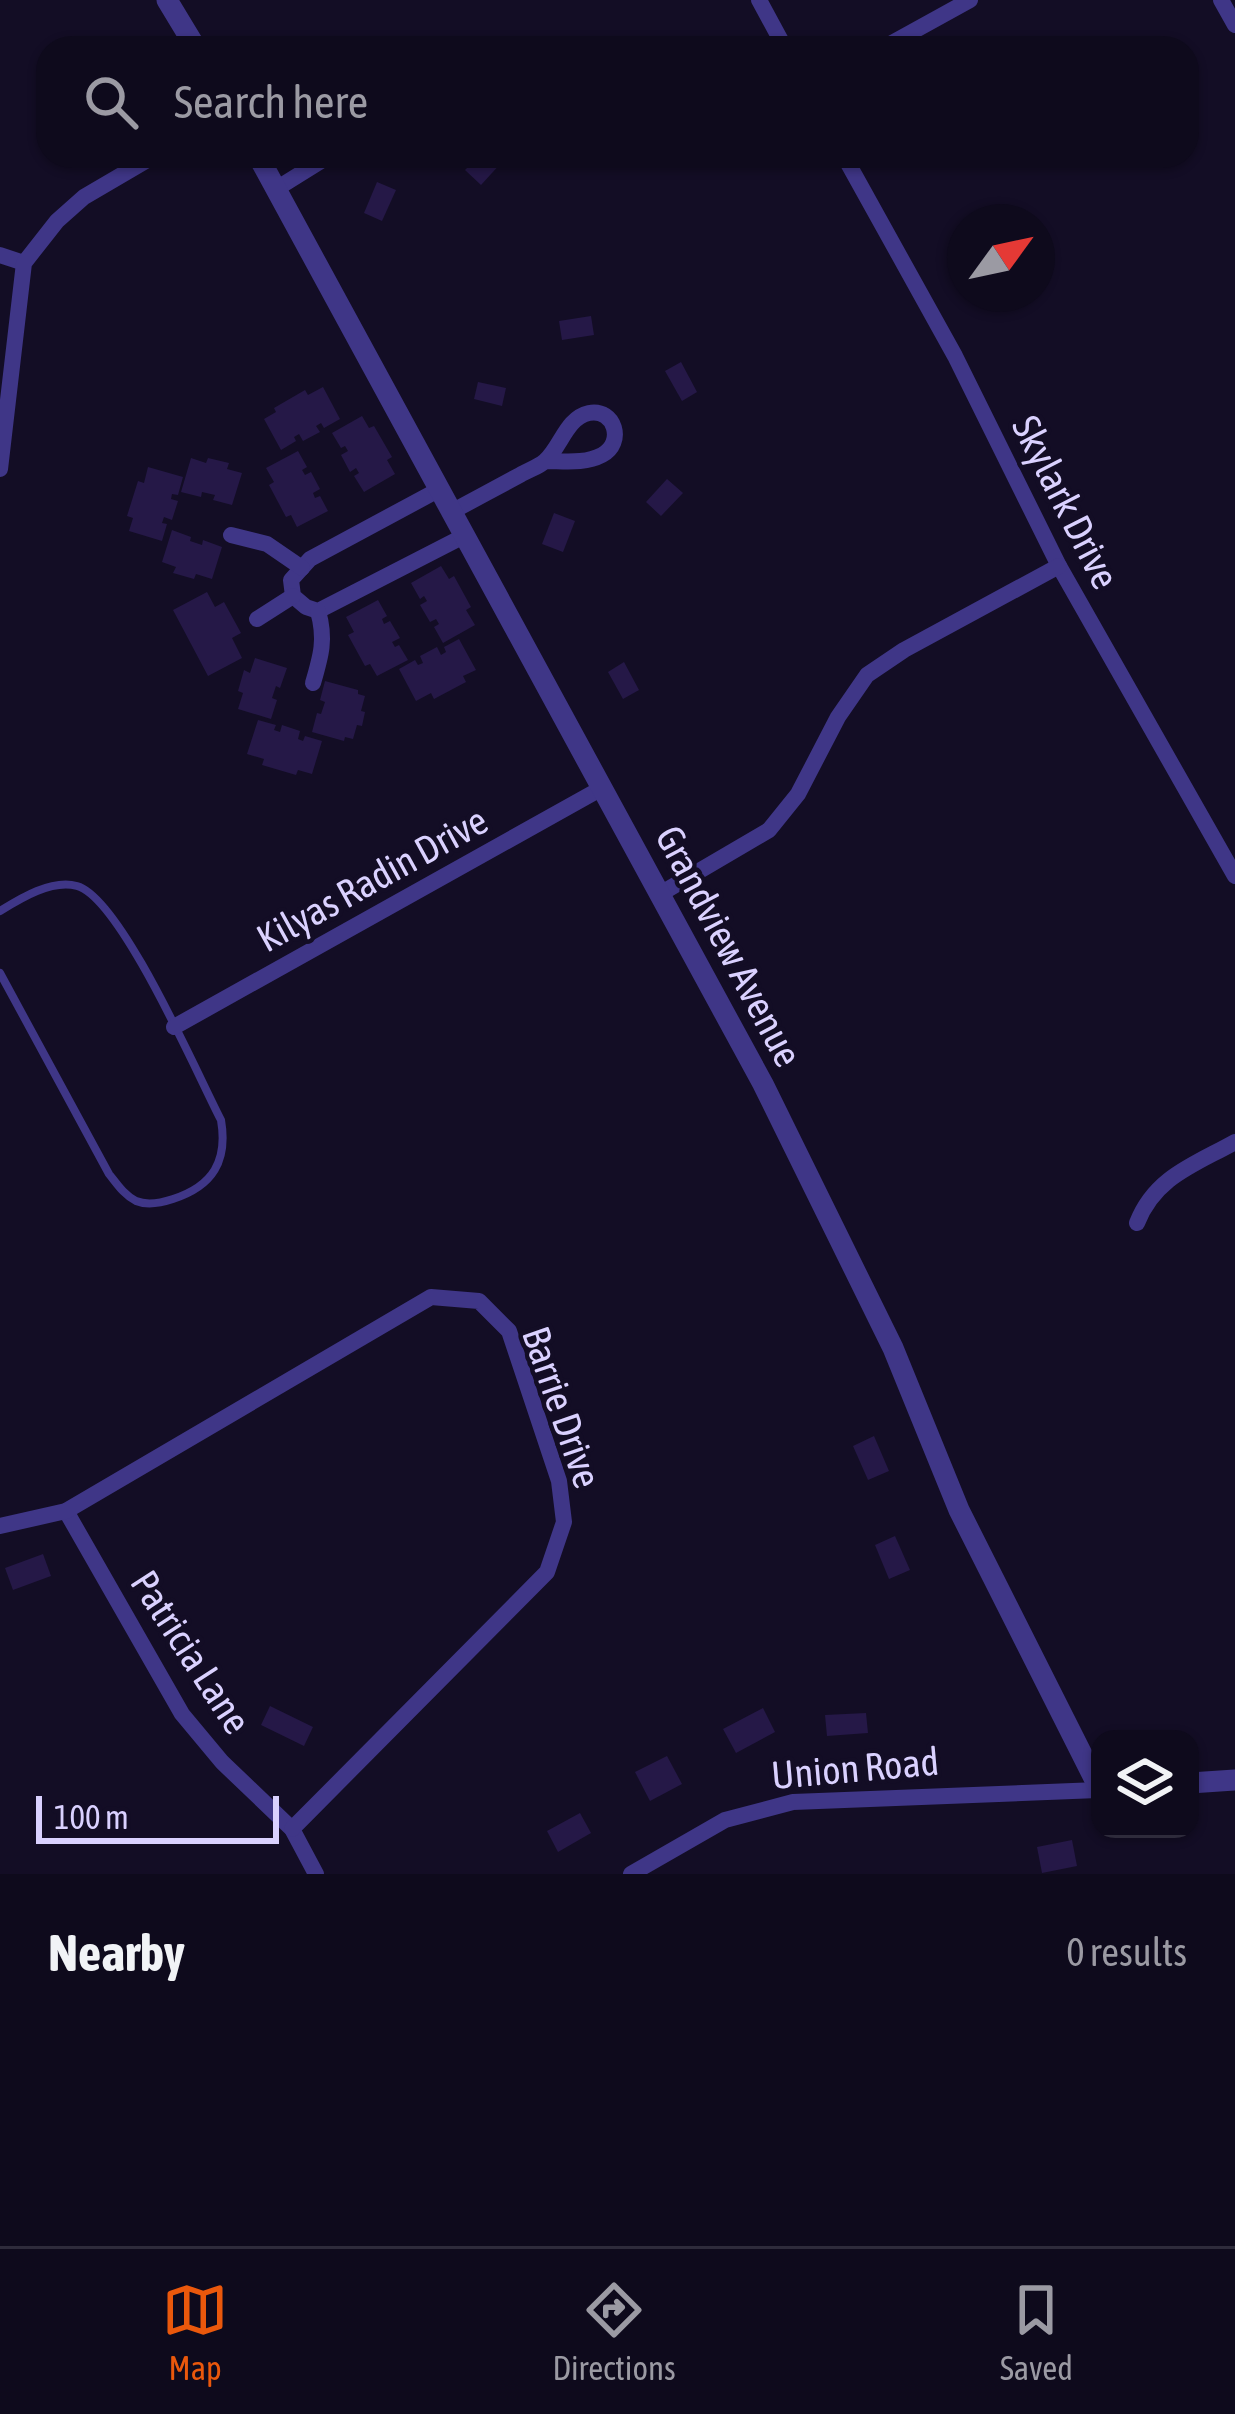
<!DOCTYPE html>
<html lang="en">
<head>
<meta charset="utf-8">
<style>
	:root { --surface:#0e0a1c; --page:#1c1829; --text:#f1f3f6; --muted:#9b9aa3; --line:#2e2b3b; --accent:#ea580c }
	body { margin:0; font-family:"Asap Condensed",sans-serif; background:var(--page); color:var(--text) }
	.controls { position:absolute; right:36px; bottom:36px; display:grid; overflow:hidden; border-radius:24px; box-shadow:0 3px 9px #0004 }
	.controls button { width:108px; height:108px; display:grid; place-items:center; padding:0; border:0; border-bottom:3px solid var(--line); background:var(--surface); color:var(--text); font:60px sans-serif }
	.compass { position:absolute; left:947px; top:204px; width:108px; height:108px; border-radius:50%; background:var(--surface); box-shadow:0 3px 9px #0004; rotate:57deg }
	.scale { position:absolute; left:36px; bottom:30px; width:243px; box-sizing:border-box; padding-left:12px; border:6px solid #dad1ff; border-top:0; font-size:33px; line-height:42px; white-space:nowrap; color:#dad1ff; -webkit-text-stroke:9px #130d25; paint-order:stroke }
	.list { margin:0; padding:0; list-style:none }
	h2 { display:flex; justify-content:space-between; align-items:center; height:156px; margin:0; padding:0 48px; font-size:51px }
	h2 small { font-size:39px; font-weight:400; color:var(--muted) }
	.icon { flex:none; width:66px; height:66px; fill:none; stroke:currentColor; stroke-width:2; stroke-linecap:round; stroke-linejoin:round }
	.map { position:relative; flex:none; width:1235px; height:1874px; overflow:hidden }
	.search { position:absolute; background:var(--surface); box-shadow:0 3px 9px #0004; left:36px; right:36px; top:36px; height:132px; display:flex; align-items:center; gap:30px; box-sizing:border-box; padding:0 42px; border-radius:36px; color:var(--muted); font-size:45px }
	.sheet { height:372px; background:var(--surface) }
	nav { display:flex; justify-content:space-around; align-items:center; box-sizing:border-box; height:168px; border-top:3px solid var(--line); background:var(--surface); font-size:33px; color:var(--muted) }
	nav a { display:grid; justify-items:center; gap:6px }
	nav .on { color:var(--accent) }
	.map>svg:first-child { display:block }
	.building { fill:#251847 }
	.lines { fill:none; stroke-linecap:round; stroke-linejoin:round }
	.service { stroke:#3f3687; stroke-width:8 }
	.minor { stroke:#3f3687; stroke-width:16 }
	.tertiary { stroke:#3f3687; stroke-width:21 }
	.labels { text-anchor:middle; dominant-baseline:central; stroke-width:9; stroke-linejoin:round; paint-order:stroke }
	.street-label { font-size:39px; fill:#dad1ff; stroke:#130d25 }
</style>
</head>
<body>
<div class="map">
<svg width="1235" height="1874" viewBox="0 0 1235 1874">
	<rect width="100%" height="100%" fill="#130d25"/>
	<g class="building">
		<path d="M 479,156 L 496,156 L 502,162 L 481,185 L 465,170 Z"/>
		<path d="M 377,182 L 396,190 L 382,221 L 364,213 Z"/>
		<path d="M 591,316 L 594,335 L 562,340 L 559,321 Z"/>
		<path d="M 681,362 L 697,392 L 682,401 L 665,371 Z"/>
		<path d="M 478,382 L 506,388 L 502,406 L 474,399 Z"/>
		<path d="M 323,387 L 340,419 L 324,428 L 321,423 L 316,426 L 320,432 L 303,441 L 299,434 L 294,437 L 296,441 L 281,450 L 264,419 L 276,412 L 274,408 L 305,390 L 308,395 Z"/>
		<path d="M 362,416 L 369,428 L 374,426 L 392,457 L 387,460 L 395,474 L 364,492 L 354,476 L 359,473 L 356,468 L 350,472 L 341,455 L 348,451 L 345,446 L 341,448 L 332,433 Z"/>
		<path d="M 298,451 L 307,467 L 302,470 L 305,475 L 311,472 L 320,489 L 313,493 L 315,498 L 320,496 L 328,511 L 297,527 L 291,515 L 286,517 L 269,485 L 274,482 L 266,468 Z"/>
		<path d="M 191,458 L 206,463 L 208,458 L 229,463 L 227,469 L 242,473 L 232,505 L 213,500 L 215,495 L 202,492 L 201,497 L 181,492 Z"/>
		<path d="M 148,467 L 183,477 L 178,495 L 172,494 L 171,499 L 178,501 L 172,520 L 164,517 L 162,523 L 167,524 L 162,541 L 129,531 L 133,518 L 127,516 L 138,481 L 144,483 Z"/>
		<path d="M 667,479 L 683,493 L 661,516 L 646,502 Z"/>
		<path d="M 554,513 L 575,521 L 563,552 L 542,544 Z"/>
		<path d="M 172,530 L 191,537 L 190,541 L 202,545 L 203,540 L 222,547 L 212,579 L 196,574 L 194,579 L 173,573 L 176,567 L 162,562 Z"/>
		<path d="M 441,566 L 449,579 L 454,576 L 471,607 L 466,610 L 475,625 L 443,643 L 434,627 L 439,624 L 436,619 L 430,622 L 420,605 L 427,601 L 424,596 L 420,599 L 411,583 Z"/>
		<path d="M 207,592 L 215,607 L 224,602 L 241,633 L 232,638 L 242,658 L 208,676 L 173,610 Z"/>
		<path d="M 378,600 L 387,616 L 382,619 L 384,624 L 390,621 L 400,638 L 392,642 L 395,647 L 399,645 L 408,660 L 377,676 L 370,664 L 365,666 L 348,635 L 354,632 L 346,617 Z"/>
		<path d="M 459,639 L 476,670 L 463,676 L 466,682 L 434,699 L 431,693 L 416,701 L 399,669 L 415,660 L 418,665 L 423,663 L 420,656 L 437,647 L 441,655 L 446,652 L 444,647 Z"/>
		<path d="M 255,658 L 287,668 L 280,688 L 276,686 L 272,698 L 277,700 L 271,719 L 238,709 L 243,693 L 238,691 L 244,670 L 250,673 Z"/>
		<path d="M 624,662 L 639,690 L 623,699 L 608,672 Z"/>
		<path d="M 325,681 L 358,690 L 358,694 L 365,696 L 361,711 L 365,712 L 362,726 L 357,725 L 353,739 L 345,737 L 344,741 L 312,732 L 317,713 L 321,714 L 325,702 L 320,700 Z"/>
		<path d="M 258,720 L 276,725 L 274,730 L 280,732 L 282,725 L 300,731 L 298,739 L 303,741 L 305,736 L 322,741 L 312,774 L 298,770 L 296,775 L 262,765 L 264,759 L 247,754 Z"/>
		<path d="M 874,1436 L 889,1471 L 868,1480 L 853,1446 Z"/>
		<path d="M 895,1536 L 910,1570 L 889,1579 L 875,1545 Z"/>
		<path d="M 43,1554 L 51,1576 L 13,1590 L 5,1568 Z"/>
		<path d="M 270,1706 L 313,1727 L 304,1746 L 261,1725 Z"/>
		<path d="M 763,1708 L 775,1732 L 736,1753 L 723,1729 Z"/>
		<path d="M 866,1713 L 868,1733 L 827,1736 L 825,1715 Z"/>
		<path d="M 667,1756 L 682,1784 L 650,1801 L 635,1772 Z"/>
		<path d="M 580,1813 L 591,1833 L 558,1852 L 547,1831 Z"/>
		<path d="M 1072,1840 L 1077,1866 L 1042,1873 L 1037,1847 Z"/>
	</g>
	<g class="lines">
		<path class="service" d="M 0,911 C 21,898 52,879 77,886 C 121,898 198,1076 221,1120 C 228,1161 213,1186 173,1199 C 161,1203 148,1206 136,1201 C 124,1195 117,1184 109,1174 L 0,973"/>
		<g class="minor">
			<path d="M 759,0 L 785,48"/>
			<path d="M 1221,0 L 1235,25"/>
			<path d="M 883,48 L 970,0"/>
			<path d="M 844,156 L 955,356 L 1059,566 L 1235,876"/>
			<path d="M 276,189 L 329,156"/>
			<path d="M 0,255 L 24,263"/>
			<path d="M 0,469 L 24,263 L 57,221 L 84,197 L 154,156"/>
			<path d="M 440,489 L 310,559 L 291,580 L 293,596 L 306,607 L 318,611 L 466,535"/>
			<path d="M 453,511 C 475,499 498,487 520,475 C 528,470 539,467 545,461 C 561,447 566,418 589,413 C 615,408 625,443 602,455 C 585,464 564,461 546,461"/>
			<path d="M 231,535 L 267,544 L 302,568"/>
			<path d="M 257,619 L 293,596"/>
			<path d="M 313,683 C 321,656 326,639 318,611"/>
			<path d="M 660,894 L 769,830 L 798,794 L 838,717 L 867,675 L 904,650 L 1059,566"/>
			<path d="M 174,1027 L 602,788"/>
			<path d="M 1137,1223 C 1155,1177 1194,1165 1235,1142"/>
			<path d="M 66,1511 L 182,1714 L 222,1762 L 292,1829 L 316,1874"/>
			<path d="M 0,1526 L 66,1511 L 431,1297 L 479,1301 L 509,1331 L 559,1481 L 564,1522 L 547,1572 L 292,1829"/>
			<path d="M 631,1874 L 725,1820 L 793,1802 L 1098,1790"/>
		</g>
		<g class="tertiary">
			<path d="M 167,0 L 196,48"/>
			<path d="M 258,156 L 763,1084 L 893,1348 L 959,1510 L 1100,1790"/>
			<path d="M 1190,1783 L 1235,1780"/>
		</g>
	</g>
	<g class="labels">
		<g class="street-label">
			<text transform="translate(1066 502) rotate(63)">Skylark Drive</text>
			<text transform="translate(372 879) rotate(-29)">Kilyas Radin Drive</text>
			<text transform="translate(729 946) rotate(62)">Grandview Avenue</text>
			<text transform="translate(562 1407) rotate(71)">Barrie Drive</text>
			<text transform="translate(191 1652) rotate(57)">Patricia Lane</text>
			<text transform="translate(855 1768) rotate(-5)">Union Road</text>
		</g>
	</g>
</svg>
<div class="controls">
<button><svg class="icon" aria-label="layers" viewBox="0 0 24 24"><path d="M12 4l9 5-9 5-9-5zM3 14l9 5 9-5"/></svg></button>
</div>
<svg class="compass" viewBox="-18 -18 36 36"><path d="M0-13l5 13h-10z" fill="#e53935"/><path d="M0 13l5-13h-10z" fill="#9b9aa3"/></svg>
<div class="scale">100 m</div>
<div class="search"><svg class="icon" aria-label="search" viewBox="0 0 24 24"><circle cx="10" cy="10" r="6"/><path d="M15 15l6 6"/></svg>Search here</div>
</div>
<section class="sheet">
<h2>Nearby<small>0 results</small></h2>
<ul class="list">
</ul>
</section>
<nav>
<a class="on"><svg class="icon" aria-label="map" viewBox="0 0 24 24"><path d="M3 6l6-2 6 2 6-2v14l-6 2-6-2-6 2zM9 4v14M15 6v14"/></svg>Map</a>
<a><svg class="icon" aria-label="directions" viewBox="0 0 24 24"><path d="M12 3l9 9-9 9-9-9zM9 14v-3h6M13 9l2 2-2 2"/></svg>Directions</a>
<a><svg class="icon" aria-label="saved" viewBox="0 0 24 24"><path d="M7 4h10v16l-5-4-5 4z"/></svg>Saved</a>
</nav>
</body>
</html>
